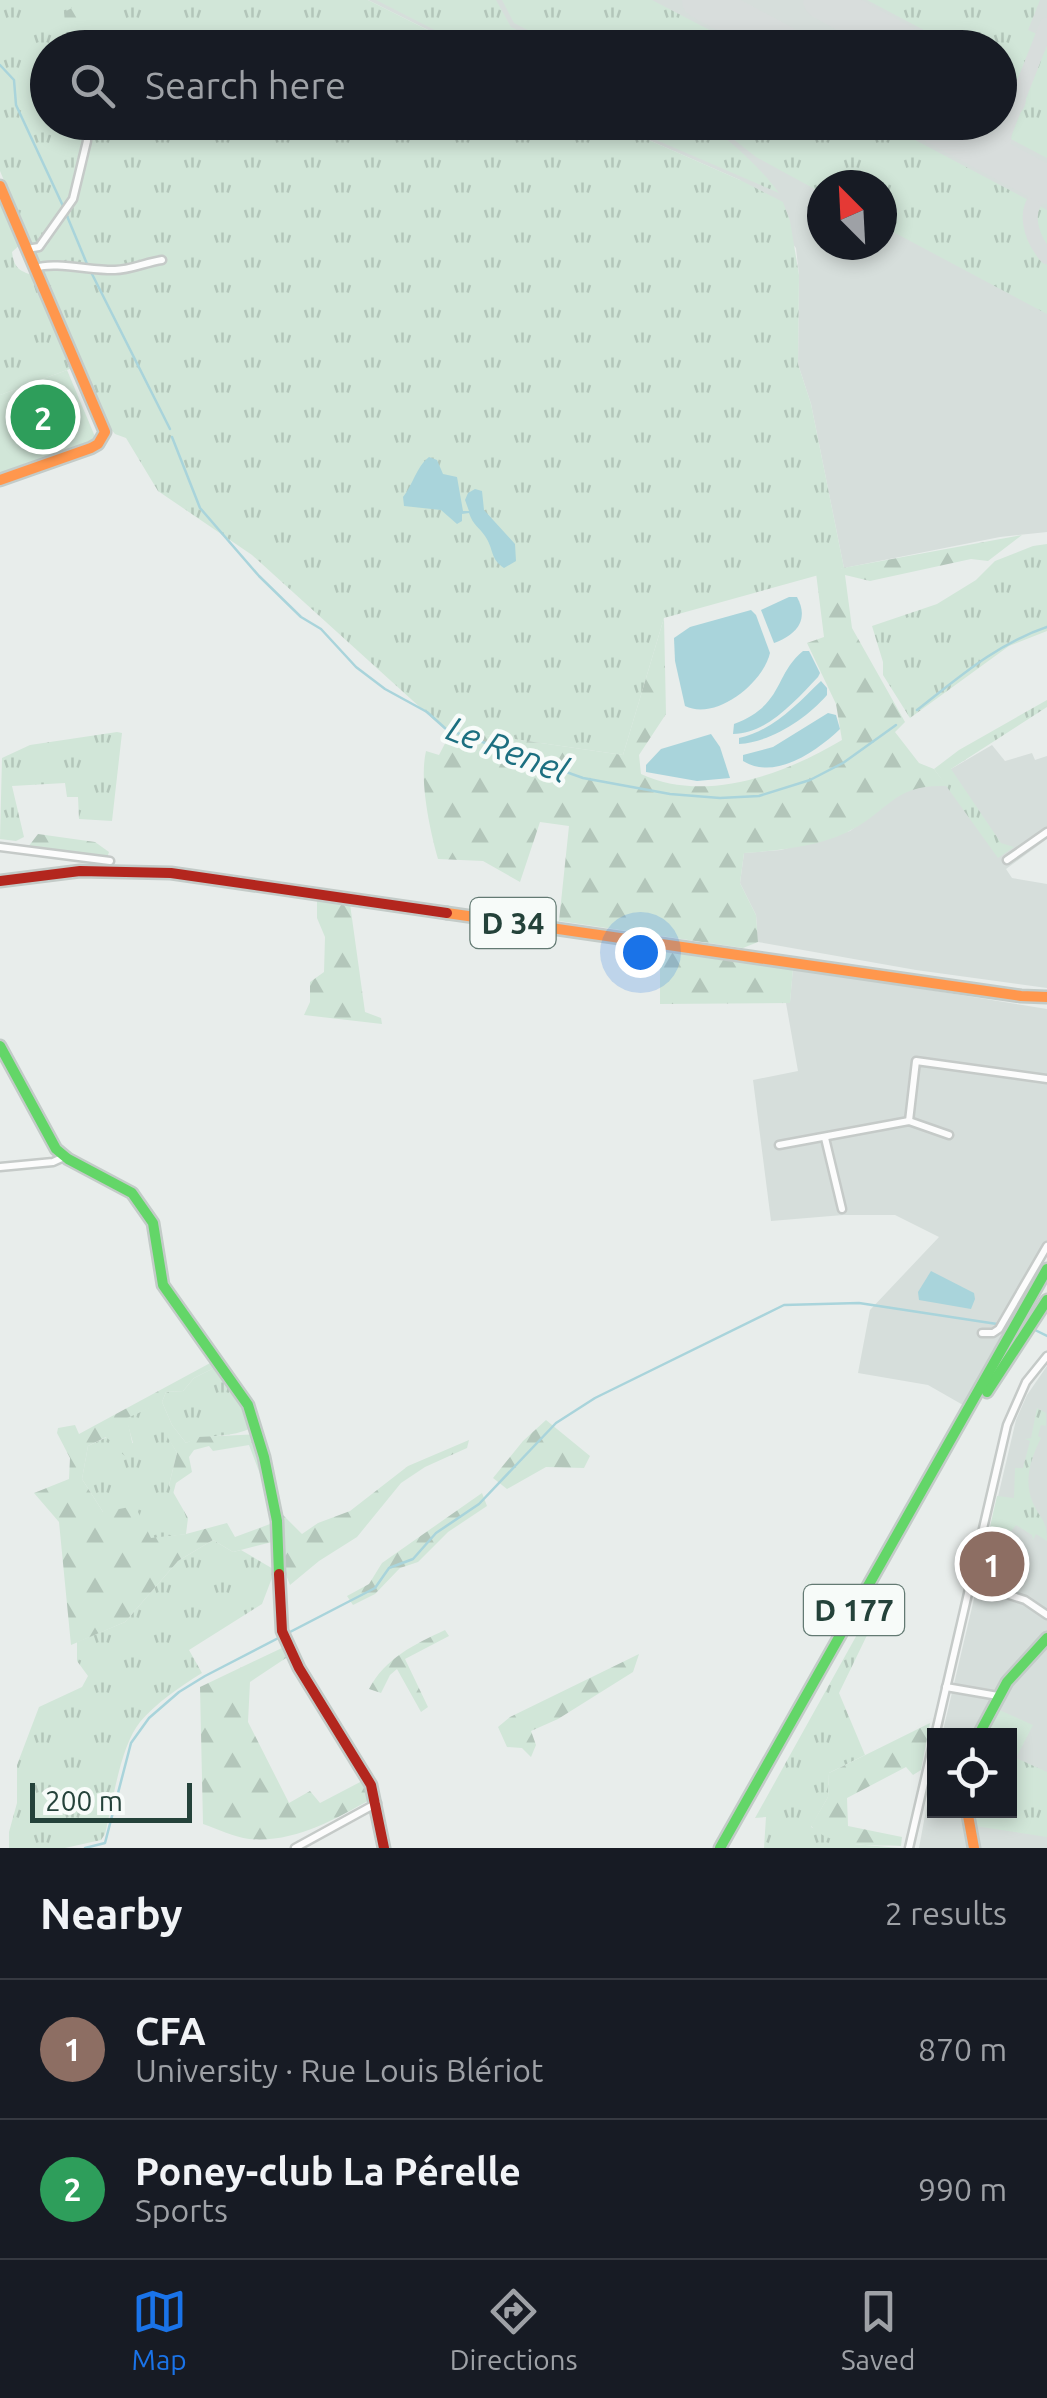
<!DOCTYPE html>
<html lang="en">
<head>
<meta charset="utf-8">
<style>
	:root { --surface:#171b24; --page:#242831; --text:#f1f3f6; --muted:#9ea1a6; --line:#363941; --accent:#1a73e8 }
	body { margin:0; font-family:Ubuntu,sans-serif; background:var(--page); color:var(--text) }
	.controls { position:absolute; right:30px; bottom:30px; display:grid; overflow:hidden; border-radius:0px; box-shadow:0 5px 15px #0003 }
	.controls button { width:90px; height:90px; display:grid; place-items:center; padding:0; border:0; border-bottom:2px solid var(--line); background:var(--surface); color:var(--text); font:50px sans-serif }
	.compass { position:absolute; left:807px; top:170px; width:90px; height:90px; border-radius:50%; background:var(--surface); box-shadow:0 5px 15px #0003; rotate:336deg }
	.scale { position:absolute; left:30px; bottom:25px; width:162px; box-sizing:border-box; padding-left:10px; border:5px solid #24423a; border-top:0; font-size:28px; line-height:35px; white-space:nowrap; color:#24423a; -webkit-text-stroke:8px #f7fbf9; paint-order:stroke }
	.you { position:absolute; left:640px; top:952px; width:35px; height:35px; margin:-25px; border:8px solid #fff; border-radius:50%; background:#1a73e8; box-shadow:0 0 0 15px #1a73e833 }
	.badge { display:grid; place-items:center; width:65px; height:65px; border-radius:50%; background:var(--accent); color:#fff; font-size:32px; font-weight:700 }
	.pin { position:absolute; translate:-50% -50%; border:5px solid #fff; box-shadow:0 2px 10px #0006 }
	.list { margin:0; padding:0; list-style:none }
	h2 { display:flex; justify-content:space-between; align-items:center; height:130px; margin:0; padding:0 40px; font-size:42px }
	h2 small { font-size:32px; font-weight:400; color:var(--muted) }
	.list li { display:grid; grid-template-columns:65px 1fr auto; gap:30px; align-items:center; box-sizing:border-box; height:140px; padding:0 40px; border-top:2px solid var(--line) }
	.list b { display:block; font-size:38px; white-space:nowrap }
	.list p { margin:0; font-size:32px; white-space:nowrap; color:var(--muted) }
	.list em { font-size:32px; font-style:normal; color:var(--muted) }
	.icon { flex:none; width:55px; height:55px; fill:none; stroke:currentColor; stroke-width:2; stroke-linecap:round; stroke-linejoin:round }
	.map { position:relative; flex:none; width:1047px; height:1848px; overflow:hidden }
	.search { position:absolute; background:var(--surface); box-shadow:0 5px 15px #0003; left:30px; right:30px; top:30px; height:110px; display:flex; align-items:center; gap:25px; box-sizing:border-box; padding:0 35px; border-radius:55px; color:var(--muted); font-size:38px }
	.sheet { height:410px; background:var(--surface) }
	nav { display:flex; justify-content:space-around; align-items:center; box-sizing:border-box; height:140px; border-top:2px solid var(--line); background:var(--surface); font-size:28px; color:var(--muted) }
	nav a { display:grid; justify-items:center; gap:5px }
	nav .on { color:var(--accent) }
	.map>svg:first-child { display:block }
	.built { fill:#d6dedb; fill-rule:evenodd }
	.grass { fill:url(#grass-tufts) }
	.forest { fill:url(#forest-firs) }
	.pitch { fill:#d1e6d8 }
	.water { fill:#a9d4db }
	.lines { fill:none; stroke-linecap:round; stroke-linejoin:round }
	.stream { stroke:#a9d4db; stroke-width:2.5 }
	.taxiway { stroke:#d8dddc; stroke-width:15 }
	.runway { stroke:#d8dddc; stroke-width:38 }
	.street-casing { stroke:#c5cac8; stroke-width:11 }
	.fast-casing { stroke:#c3cbc8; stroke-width:15 }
	.slow-casing { stroke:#c3cbc8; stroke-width:15 }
	.jam-casing { stroke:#c3cbc8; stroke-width:15 }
	.street { stroke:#fcfcfc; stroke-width:6 }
	.fast { stroke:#63d668; stroke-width:10 }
	.slow { stroke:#ff974d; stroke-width:10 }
	.jam { stroke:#b3261e; stroke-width:10 }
	.labels { text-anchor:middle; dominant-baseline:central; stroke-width:9; stroke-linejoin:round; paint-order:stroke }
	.shield { fill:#f7fbf9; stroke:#637a73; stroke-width:2.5 }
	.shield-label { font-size:30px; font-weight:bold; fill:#24423a }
	.water-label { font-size:35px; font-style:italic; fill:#1c6f80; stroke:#f7fbf9 }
</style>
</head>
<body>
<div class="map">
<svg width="1047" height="1848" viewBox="0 0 1047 1848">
	<defs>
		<pattern id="grass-tufts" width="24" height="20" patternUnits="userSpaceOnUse" patternTransform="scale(2.5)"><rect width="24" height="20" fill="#d1e6d8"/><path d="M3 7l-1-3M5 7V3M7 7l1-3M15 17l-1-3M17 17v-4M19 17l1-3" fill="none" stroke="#b3c6ba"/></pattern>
		<pattern id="forest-firs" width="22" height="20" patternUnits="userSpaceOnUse" patternTransform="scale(2.5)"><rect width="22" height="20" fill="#d1e6d8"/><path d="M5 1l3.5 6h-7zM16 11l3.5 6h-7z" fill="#b3c6ba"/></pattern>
	</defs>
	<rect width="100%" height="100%" fill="#e8edeb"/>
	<g class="built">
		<path d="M 368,0 L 1047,0 L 1047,532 L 1000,537 L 844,568 L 811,404 L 798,364 L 799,275 L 796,248 L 740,180 L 610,123 L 1000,122 L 1000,48 L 462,47 ZM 822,185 L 882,185 L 882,245 L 822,245 Z"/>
		<path d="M 992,745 L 1005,761 L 1032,753 L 1035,760 L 1047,756 L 1047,839 L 1006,869 L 1012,878 L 1047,884 L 1047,988 L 916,970 L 758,942 L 756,915 L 740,883 L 744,853 L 781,850 L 850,831 L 895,797 L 920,785 L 947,786 L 951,769 Z"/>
		<path d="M 793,968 L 1047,1009 L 1047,1252 L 963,1405 L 928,1385 L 858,1373 L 870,1310 L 939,1237 L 895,1215 L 843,1215 L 771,1221 L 753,1080 L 798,1071 L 786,1003 L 790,1002 Z"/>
		<path d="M 1047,1366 L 1047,1848 L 919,1848 L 934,1767 L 934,1810 L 1010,1810 L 1010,1736 L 942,1735 L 1016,1420 L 1027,1395 Z"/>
	</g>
	<g class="grass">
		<path d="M 0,0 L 368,0 L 462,47 L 48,48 L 48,122 L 610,123 L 740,180 L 783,202 L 790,221 L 799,275 L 798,364 L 811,404 L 844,568 L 664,618 L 623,755 L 444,729 L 252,555 L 158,491 L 126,438 L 115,434 L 109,427 L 0,171 Z"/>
		<path d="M 376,0 L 496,0 L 511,27 L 550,47 L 468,47 Z"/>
		<path d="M 502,0 L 652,0 L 742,47 L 561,47 L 514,23 Z"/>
		<path d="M 867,0 L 1040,0 L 1028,30 L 1039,35 L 1020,82 L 1000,71 L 1000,48 L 956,47 Z"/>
		<path d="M 1047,38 L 1047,158 L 1007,137 Z"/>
		<path d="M 617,123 C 642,122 671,118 696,122 C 719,126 766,174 779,193 Z"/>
		<path d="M 713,123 L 883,123 L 1047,210 L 1047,314 L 882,226 L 882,185 L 822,185 L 822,193 L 756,157 Z"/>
		<path d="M 0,196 L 21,244 L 12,252 C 14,269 20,271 35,276 L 75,367 L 0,395 Z"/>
		<path d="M 1047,544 L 1047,631 L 1009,646 L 910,718 L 883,675 L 883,662 L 872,626 L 937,604 L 976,580 L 995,561 L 1033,546 Z"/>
		<path d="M 1047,700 L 1047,707 L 951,769 L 1001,843 L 1014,847 L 998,858 L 934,769 L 959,750 Z"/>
		<path d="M 117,732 L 122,733 L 112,821 L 79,819 L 78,797 L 67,797 L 65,783 L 12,786 L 24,837 L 16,841 L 0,839 L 2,758 L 30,745 Z"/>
		<path d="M 216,1367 L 242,1401 L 253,1427 C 231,1439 208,1433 186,1443 L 172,1425 L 162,1402 L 166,1392 L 183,1391 L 194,1378 Z"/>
		<path d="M 151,1407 L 177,1453 L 169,1485 L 188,1518 L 186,1534 L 151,1539 L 103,1512 L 82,1479 L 88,1446 L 107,1437 L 116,1444 L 133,1443 L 126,1418 Z"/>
		<path d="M 1037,1408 L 1046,1413 L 1046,1426 L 1041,1425 L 1038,1436 L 1041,1438 C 1031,1458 1023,1480 1033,1503 C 1041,1521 1047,1519 1047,1541 L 1036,1534 L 1033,1540 L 1032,1535 L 1016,1525 L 1009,1534 L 989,1531 L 997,1496 L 1014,1498 L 1015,1468 L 1023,1468 L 1030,1441 L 1025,1439 L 1031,1438 Z"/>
		<path d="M 213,1540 L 233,1552 L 241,1550 L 275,1570 L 262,1604 L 189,1650 L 202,1673 C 181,1686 156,1703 140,1722 C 120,1747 113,1802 105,1834 L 101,1840 L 65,1848 L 9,1848 L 9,1832 L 17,1803 L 17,1765 L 39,1707 L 82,1687 L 88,1676 L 77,1661 L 77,1642 L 125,1622 L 178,1561 Z"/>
		<path d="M 864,1622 L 872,1625 L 839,1693 L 865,1755 L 829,1773 L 828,1797 L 811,1827 L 854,1844 L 900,1848 L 764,1848 L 766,1817 L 755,1818 Z"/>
		<path d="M 997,1709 L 1033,1725 L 1016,1758 L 1047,1772 L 1047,1837 L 975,1826 L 972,1811 L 1010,1810 L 1010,1736 L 985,1735 Z"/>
	</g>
	<g class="forest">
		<path d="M 68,0 L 92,0 L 92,45 L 84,47 L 67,36 L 62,28 L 65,23 L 64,12 L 72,8 Z"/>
		<path d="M 1022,535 L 988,561 L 971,559 L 870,581 L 845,575 L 852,628 L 905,722 L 895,732 L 919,763 L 934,769 L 947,786 C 894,784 892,808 851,830 C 823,846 776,851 744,853 L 740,883 L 756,915 L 758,942 L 743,948 L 559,921 L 569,826 L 540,822 L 520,882 L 483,861 L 438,859 C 430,830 419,781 426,751 L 439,755 L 452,730 L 623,755 L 664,618 L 666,714 L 639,755 L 641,774 C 705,804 785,774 842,740 L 836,704 L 807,643 L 824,637 L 816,573 Z"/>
		<path d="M 38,834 L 95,842 L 109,852 L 107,858 L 28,847 Z"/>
		<path d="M 317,899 L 350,904 L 365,1012 L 381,1018 L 382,1024 L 304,1015 L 310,1002 L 310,982 L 324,972 L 325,937 L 317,918 Z"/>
		<path d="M 660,951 L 793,968 L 790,1003 L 660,1004 Z"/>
		<path d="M 212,1362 L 216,1367 L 194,1378 L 183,1391 L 166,1392 L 162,1402 L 172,1425 L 186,1443 L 198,1437 L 259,1434 L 268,1472 L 260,1474 L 249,1445 L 213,1451 L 209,1446 L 194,1450 L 189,1457 L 192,1472 L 176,1483 L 173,1494 L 169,1485 L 177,1453 L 150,1408 L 127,1418 L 135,1456 L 128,1458 C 119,1453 115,1444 106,1437 L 88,1446 L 82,1479 L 103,1512 L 135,1506 L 151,1538 L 186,1534 L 227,1523 L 235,1537 L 270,1524 L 272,1542 L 233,1552 L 213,1540 L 178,1561 L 125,1622 L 71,1645 L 59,1522 L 34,1493 L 69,1479 L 70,1458 L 57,1433 L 58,1428 L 75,1425 L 79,1434 Z"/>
		<path d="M 546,1420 L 590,1456 L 584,1468 L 546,1467 L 507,1489 L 493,1478 L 523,1441 Z"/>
		<path d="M 469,1440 L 467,1448 L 425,1467 L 401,1483 L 357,1537 L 319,1561 L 290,1585 L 286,1575 L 280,1512 L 302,1534 L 318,1523 L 350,1511 L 408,1466 Z"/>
		<path d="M 482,1493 L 487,1506 L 448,1532 L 418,1562 L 400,1568 L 375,1594 L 353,1605 L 347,1596 L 369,1584 L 382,1563 Z"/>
		<path d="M 445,1630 L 449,1636 L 405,1659 L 428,1707 L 421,1712 L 397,1669 L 390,1675 L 381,1693 L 369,1689 C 385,1658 415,1644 445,1630 Z"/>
		<path d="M 282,1648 L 286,1658 L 250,1682 L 248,1722 L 289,1803 L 310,1791 L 320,1803 L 364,1780 L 371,1799 C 334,1820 294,1843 249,1839 C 234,1837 218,1829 203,1824 L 200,1687 Z"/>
		<path d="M 639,1654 L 633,1672 L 558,1719 L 531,1731 L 536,1745 L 531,1757 L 522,1748 L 507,1747 L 498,1727 L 510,1717 Z"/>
		<path d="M 930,1723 L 921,1770 L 913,1775 L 906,1767 L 847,1798 L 848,1826 L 902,1837 L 901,1846 C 874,1845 831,1848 811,1826 L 828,1797 L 829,1773 Z"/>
	</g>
	<path class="pitch" d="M 67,370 L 96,439 L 0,473 L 0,395 Z"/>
	<g class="water">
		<path d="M 429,457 L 437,460 L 443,474 L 457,477 L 463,511 L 469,511 L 465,500 L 468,493 L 475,489 L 482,491 L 484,510 L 515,544 L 516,561 L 504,568 C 490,559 494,549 485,536 C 479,527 473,525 469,513 L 462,514 L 462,521 L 457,524 L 441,510 L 404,506 L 403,497 C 413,485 416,467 429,457 Z"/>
		<path d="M 789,597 L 797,597 C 810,621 795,635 774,643 L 761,610 Z"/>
		<path d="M 751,610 L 756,615 L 770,653 C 763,683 716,721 685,706 L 675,661 L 674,638 L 690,627 Z"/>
		<path d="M 803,651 L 809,651 L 820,673 L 818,677 C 796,700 767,734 733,734 L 734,724 C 785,704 773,676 803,651 Z"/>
		<path d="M 821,681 L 827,688 L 827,695 C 806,719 771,742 739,744 L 739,738 C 774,730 796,705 821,681 Z"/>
		<path d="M 828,713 L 836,715 L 840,729 C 817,751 775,781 743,761 L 743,755 L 773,747 Z"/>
		<path d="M 711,734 L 720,747 L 730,778 L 697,781 L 646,772 L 646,765 L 661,749 Z"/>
		<path d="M 931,1271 L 974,1293 L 975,1299 L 971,1309 L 919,1300 L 918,1292 Z"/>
	</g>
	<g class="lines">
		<g class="stream">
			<path d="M 0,65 L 14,80 L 16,105 L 63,206"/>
			<path d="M 67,216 L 87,264"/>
			<path d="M 91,272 L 170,429"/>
			<path d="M 172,437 L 200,508 L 259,576 L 301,617 L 321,629 L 356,667 L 385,689 L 427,712 L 446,729 L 583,778 L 670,794 L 720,798 L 759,796 L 810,780 L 843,763 L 896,725"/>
			<path d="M 917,710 C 958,678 996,644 1047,627"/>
			<path d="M 1035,1330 L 1047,1336"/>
			<path d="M 85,1848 L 105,1843 L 131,1743 L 149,1718 L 179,1692 L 205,1676 L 375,1588 L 389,1568 L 413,1559 L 436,1533 L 479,1504 L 556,1423 L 595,1398 L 784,1305 L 859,1303 L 997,1324"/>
		</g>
		<g class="taxiway">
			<path d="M 1004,134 L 1003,150 L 1012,166"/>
			<path d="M 970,144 L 986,145 L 1004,134 L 1047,25"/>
			<path d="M 1047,190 C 1019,206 1031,238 1047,257"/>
		</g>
		<g class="runway">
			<path d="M 701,0 L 790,48"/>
			<path d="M 822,0 L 910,48"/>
			<path d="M 1000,95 L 1007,99"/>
			<path d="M 930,122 L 1047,185"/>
		</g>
		<g class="street-casing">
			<g id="street">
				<path d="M 27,249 L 39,247 L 73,199 L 87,141 L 84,122"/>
				<path d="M 36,268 C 53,261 94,271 115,270 C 130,270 147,262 162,260"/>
				<path d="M 0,847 L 110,861"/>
				<path d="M 1007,860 L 1047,832"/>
				<path d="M 909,1121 L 916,1061 L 1047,1079"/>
				<path d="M 825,1138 L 842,1209"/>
				<path d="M 779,1145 L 909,1121 L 949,1135"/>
				<path d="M 0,1167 L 53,1162 L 64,1157"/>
				<path d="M 982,1333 L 993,1333 L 999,1329 L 1047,1246"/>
				<path d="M 969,1582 L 1025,1600 L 1047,1615"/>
				<path d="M 946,1687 L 998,1696"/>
				<path d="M 295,1848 L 377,1803"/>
				<path d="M 909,1848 L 1007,1425 L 1026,1382 L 1047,1356"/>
			</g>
		</g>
		<g class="fast-casing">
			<g id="fast">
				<path d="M 0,1046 L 56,1149 L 68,1159 L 132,1193 L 153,1223 L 163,1285 L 248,1405 L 264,1457 L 277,1521 L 279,1574"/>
				<path d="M 987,1392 L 1047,1300"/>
				<path d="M 978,1736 L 1007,1682 L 1047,1638"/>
				<path d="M 720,1848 L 1047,1269"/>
			</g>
		</g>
		<g class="slow-casing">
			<g id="slow">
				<path d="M 0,186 L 105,432 L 98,444 L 91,448 L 0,480"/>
				<path d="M 447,913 L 1021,996 L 1047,997"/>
				<path d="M 967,1810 L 974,1848"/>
			</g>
		</g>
		<g class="jam-casing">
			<g id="jam">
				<path d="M 0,881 L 80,871 L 171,873 L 447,913"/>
				<path d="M 279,1574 L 282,1631 L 299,1668 L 371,1785 L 384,1848"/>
			</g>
		</g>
		<use href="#street" class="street"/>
		<use href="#fast" class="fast"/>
		<use href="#slow" class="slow"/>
		<use href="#jam" class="jam"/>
	</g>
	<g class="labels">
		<g class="shield">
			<rect x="470.5" y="898" width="85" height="50" rx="8"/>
			<rect x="804" y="1585" width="100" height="50" rx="8"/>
		</g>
		<g class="shield-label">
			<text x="513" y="923">D 34</text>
			<text x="854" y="1610">D 177</text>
		</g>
		<g class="water-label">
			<text transform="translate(508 749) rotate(21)">Le Renel</text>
		</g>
	</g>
</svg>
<div class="controls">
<button><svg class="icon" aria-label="locate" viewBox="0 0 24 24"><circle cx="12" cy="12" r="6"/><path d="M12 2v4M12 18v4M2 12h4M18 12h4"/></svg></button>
</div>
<svg class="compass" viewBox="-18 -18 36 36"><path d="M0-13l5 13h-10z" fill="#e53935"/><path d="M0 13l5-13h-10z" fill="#9ea1a6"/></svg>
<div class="scale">200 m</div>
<div class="you"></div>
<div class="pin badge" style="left:992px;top:1564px;background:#8d6e63">1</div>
<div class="pin badge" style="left:43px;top:417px;background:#2e9e5b">2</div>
<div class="search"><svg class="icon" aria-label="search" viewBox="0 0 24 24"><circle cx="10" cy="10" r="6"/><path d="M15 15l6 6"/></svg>Search here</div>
</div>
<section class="sheet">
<h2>Nearby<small>2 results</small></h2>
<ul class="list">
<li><span class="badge" style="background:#8d6e63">1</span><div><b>CFA</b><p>University · Rue Louis Blériot</p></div><em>870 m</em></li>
<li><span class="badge" style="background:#2e9e5b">2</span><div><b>Poney-club La Pérelle</b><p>Sports</p></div><em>990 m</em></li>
</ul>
</section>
<nav>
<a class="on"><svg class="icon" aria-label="map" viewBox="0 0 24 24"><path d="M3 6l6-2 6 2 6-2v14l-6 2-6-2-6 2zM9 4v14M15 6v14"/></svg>Map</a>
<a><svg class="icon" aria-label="directions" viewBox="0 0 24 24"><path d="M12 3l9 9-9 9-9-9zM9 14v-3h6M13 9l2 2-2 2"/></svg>Directions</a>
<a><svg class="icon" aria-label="saved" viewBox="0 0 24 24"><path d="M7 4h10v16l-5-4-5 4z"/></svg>Saved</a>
</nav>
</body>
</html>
